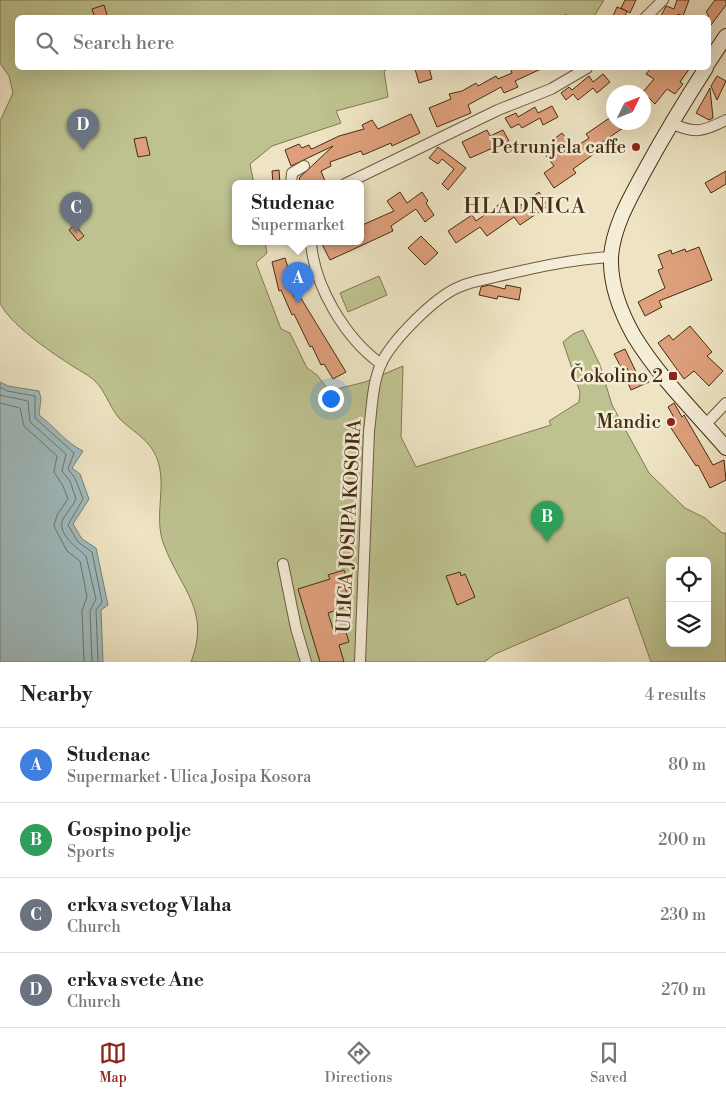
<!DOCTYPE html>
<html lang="en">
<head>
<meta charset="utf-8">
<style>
	:root { --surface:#fff; --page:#f2f2f2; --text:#222; --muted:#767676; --line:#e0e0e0; --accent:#8f2418 }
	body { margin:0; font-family:"Libre Bodoni",serif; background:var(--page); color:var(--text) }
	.controls { position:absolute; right:15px; bottom:15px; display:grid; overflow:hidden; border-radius:8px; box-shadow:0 5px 20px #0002 }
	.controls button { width:45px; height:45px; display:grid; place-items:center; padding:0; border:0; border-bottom:1px solid var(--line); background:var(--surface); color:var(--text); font:25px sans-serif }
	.compass { position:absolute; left:606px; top:85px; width:45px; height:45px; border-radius:50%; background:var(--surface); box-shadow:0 5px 20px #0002; rotate:47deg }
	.you { position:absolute; left:330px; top:398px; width:18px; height:18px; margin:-12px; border:4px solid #fff; border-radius:50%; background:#1a73e8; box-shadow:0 0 0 8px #1a73e833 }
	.badge { display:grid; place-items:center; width:32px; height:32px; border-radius:50%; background:var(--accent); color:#fff; font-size:16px; font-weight:700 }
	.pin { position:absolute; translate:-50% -41px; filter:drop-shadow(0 1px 2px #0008) }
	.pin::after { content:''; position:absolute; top:26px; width:18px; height:15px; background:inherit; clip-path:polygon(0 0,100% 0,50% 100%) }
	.popup { position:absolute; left:232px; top:180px; width:132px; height:65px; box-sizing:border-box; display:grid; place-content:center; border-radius:8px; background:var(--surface); filter:drop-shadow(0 1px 4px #0005); font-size:16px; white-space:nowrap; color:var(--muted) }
	.popup b { font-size:19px; color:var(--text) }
	.popup::after { content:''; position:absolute; left:50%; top:100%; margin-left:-10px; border:10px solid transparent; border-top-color:var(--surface) }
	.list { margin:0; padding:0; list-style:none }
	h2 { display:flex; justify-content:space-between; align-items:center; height:65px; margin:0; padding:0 20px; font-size:21px }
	h2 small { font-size:16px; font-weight:400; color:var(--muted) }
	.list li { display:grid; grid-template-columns:32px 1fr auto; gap:15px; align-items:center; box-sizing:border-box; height:75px; padding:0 20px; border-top:1px solid var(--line) }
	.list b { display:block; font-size:19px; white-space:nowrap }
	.list p { margin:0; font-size:16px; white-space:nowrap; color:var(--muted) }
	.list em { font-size:16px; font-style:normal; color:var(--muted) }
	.icon { flex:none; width:28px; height:28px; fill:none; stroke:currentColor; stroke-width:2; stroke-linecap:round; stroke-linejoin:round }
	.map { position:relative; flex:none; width:726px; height:662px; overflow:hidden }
	.search { position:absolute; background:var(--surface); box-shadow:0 5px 20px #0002; left:15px; right:15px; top:15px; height:55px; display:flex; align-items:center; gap:12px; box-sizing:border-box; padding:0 18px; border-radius:8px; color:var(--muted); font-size:19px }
	.sheet { height:365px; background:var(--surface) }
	nav { display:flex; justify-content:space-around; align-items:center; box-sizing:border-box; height:70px; border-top:1px solid var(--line); background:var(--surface); font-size:14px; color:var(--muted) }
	nav a { display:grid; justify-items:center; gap:2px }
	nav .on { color:var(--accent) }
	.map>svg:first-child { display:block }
	.green { fill:#bec290; stroke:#827750; fill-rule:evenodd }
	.water { fill:#9fbbbf; stroke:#7b8279 }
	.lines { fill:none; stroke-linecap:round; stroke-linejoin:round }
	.shore { stroke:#727468; stroke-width:1 }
	.building { fill:#dea07c; stroke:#462c11 }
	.minor-casing { stroke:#705a3e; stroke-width:12 }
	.secondary-casing { stroke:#462c11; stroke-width:16 }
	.minor { stroke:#f4edd8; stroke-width:10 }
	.secondary { stroke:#f4edd8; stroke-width:14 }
	.poi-dot { fill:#8f2418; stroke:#f4edd8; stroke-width:2 }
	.labels { text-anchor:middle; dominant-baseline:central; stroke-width:5; stroke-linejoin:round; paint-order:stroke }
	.poi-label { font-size:19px; fill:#462c11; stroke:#f4edd8; text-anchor:end }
	.street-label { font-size:19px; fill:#462c11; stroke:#f4edd8 }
	.quarter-label { font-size:21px; letter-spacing:1px; fill:#462c11; stroke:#f4edd8 }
</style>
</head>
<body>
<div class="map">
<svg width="726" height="662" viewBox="0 0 726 662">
	<rect width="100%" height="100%" fill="#eee4c3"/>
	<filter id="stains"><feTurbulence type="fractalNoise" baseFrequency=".004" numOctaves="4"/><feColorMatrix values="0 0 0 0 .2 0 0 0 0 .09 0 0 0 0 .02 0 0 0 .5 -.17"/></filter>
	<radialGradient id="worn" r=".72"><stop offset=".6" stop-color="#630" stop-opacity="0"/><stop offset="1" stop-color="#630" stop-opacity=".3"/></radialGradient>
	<g class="green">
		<path d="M 0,0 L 604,0 L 593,18 L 569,17 L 566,14 L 560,18 L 18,18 L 18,68 L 390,68 L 384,71 L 388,97 L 336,111 L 341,123 L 272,146 L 250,164 L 254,184 L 236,184 L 236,242 L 265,242 L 267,253 L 256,263 L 281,329 L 290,333 L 307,368 L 317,375 L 329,391 L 365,382 L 403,366 L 401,437 L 416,467 L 551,425 L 549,421 L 579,402 L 580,392 L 563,342 L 573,334 L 583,330 L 600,365 L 612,405 L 649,473 L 685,508 L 705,518 L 722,533 L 726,533 L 726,662 L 651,662 L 628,597 L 495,654 L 484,662 L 191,662 C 211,610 181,590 164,545 C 152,515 170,481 154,452 C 145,436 130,430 119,418 C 109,406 105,390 94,380 C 86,373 76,369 68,363 C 49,351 9,323 0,303 L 0,121 L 13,93 L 9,76 L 0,63 ZM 670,561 L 707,561 L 707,643 L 670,643 Z"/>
		<path d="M 379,276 L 387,295 L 348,312 L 340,293 Z"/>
	</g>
	<path class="water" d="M 0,382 L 8,386 L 39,391 L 41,398 L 39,415 C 54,426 66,443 83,451 L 72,468 L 80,474 L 89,499 L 73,524 L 82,539 L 96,548 L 108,605 L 101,610 L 103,662 L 0,662 Z"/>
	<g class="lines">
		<g class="shore">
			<path d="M 0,387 L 7,391 L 35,396 L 35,418 L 74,453 L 68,469 L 75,478 L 83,499 L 68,525 L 78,542 L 92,552 L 102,602 L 96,610 L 98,662"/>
			<path d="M 0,395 L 28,401 L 30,422 L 66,454 L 62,471 L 70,481 L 76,499 C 73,506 67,512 63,519 C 56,534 78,548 86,556 L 96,599 L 90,611 L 92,662"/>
			<path d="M 0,403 L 20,408 L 24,426 L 57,456 L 54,472 L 63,486 L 68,499 L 57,515 L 54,526 L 67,551 L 80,561 L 87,597 L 82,611 L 84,662"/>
		</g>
	</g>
	<g class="building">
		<path d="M 625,0 L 636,0 L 630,13 L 621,8 Z"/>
		<path d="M 677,0 L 689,0 L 683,16 L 678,14 L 677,18 L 660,18 L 666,6 L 674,9 Z"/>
		<path d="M 715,0 L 726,0 L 726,5 L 708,29 L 708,14 L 706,12 Z"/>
		<path d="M 104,5 L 108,18 L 95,18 L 92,9 Z"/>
		<path d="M 617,7 L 627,11 L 624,18 L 612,18 Z"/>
		<path d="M 429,68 L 432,79 L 419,83 L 415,69 Z"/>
		<path d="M 510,68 L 543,68 L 515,81 L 518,87 L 504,93 L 501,87 L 468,105 L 471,113 L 437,127 L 429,108 L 451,99 L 449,94 L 462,91 L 476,83 L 478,86 L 496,76 L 498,79 L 512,73 Z"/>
		<path d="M 651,68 L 690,68 L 680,82 L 683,84 L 675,94 L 667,89 L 655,104 L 643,92 L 654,79 L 646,74 Z"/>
		<path d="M 603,74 L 610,82 L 597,93 L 593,88 L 578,100 L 573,94 L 566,100 L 561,93 L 569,87 L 572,90 L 589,76 L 593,82 Z"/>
		<path d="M 717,76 L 726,81 L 717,100 L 711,86 Z"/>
		<path d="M 710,88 L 713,118 L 709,120 L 696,113 Z"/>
		<path d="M 552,106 L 558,117 L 543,125 L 540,118 L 522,128 L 519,124 L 511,128 L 505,118 L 516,113 L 518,117 L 535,107 L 538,113 Z"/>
		<path d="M 411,114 L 420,133 L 392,146 L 391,143 L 363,155 L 361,151 L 330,162 L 331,166 L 321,171 L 325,181 L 318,184 L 302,184 L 299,178 L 333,146 L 291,166 L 285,150 L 299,144 L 302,148 L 309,145 L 311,149 L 314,148 L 339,136 L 364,129 L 362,125 L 372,120 L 378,129 Z"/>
		<path d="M 611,117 L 614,122 L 632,122 L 595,147 L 598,151 L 573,169 L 576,173 L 554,188 L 544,173 L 554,166 L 541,149 L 562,133 L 574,148 L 589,138 L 586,134 Z"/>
		<path d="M 487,130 L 490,136 L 503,130 L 509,141 L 470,158 L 462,142 Z"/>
		<path d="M 146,137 L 150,155 L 138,157 L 134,139 Z"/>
		<path d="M 438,147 L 466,168 L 448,190 L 442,184 L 454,169 L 442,159 L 438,164 L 429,158 Z"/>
		<path d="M 279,170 L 280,184 L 273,184 L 272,171 Z"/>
		<path d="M 726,171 L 726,184 L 711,193 L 705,183 Z"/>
		<path d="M 400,192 L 407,203 L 422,192 L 428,201 L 426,203 L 434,215 L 425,222 L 416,209 L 391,226 L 393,231 L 330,260 L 322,244 L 327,242 L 360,242 L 360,226 L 394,211 L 387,201 Z"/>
		<path d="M 539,192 L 548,206 L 520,225 L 514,217 L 487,236 L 480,227 L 456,243 L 448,231 L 472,215 L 476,221 L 504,201 L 511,212 Z"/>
		<path d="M 75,225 L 84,236 L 78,241 L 69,230 Z"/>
		<path d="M 421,236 L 438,253 L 425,265 L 408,248 Z"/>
		<path d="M 699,247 L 712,280 L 659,301 L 662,307 L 645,316 L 638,302 L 665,288 L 658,270 L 663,268 L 658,255 L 671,250 L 672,254 L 685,249 L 686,252 Z"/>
		<path d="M 285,258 L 290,274 L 287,276 L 294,297 L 299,295 L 346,372 L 333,379 L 324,364 L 321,365 L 312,346 L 310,347 L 294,314 L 292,315 L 281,290 L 279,291 L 272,262 Z"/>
		<path d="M 489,285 L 505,289 L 506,285 L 521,288 L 519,300 L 498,296 L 497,299 L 479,295 L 481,287 Z"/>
		<path d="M 690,326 L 712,352 L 707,356 L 723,371 L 709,386 L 694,371 L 684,379 L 658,343 L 669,335 L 673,340 Z"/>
		<path d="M 625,349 L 639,378 L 646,375 L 649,382 L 631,390 L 628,383 L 633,381 L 627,368 L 623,371 L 614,354 Z"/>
		<path d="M 674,403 L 682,417 L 684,415 L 713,465 L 724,460 L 726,480 L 710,488 L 698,465 L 696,466 L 669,425 L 676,421 L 668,407 Z"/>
		<path d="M 344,570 L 347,580 L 343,582 L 347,593 L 345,594 L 349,606 L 328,613 L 334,632 L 345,629 L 349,642 L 339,645 L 344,662 L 320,662 L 298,589 L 330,579 L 328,575 Z"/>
		<path d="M 460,572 L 461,576 L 465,574 L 475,597 L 457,605 L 446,576 Z"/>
	</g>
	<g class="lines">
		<g class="minor-casing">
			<g id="minor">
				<path d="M 645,18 L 663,0"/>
				<path d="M 671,123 C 694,134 703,132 726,120"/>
				<path d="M 291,184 L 292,173 L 304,166"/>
				<path d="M 345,184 L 498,110 L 551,89 L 587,68"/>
				<path d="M 311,242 C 314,286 345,338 381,364"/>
				<path d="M 706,424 L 726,403"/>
				<path d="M 283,564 L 296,628 L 306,662"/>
				<path d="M 360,662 L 369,431 C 372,409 372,384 381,364 C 392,340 435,297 459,287 C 470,282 483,280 495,277 C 533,268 572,259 611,257"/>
			</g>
		</g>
		<g class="secondary-casing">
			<g id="secondary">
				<path d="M 708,63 L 726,36"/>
				<path d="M 706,68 C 684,102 663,137 644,172 C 630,198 613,227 611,257 C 610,284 621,313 634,336 C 659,377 695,412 726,448"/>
			</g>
		</g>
		<use href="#minor" class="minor"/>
		<use href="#secondary" class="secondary"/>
	</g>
	<g class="poi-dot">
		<circle cx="636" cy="147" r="5"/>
		<rect x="668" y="371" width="10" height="10" rx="2.5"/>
		<circle cx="671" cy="422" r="5"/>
	</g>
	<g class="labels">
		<g class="poi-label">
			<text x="626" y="147">Petrunjela caffe</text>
			<text x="663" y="376">Čokolino 2</text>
			<text x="661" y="422">Mandic</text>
		</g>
		<g class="street-label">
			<text transform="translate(349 526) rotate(-87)">ULICA JOSIPA KOSORA</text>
		</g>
		<g class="quarter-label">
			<text x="525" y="207">HLADNICA</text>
		</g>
	</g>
	<rect width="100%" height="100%" filter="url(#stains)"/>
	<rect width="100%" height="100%" fill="url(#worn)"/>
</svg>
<div class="controls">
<button><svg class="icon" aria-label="locate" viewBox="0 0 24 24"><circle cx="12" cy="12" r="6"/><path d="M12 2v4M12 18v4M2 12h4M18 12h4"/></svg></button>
<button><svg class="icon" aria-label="layers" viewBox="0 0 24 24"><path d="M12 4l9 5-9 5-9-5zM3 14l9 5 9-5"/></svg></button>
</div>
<svg class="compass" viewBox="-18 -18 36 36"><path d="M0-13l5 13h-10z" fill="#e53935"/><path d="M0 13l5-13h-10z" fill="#767676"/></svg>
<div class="you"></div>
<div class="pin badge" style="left:298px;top:303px;background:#3f7fe0">A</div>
<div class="popup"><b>Studenac</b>Supermarket</div>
<div class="pin badge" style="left:547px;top:542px;background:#2e9e5b">B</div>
<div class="pin badge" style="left:76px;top:233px;background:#6b7280">C</div>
<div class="pin badge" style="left:83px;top:150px;background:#6b7280">D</div>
<div class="search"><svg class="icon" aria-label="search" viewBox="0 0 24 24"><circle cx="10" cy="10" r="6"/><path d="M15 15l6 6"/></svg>Search here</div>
</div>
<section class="sheet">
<h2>Nearby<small>4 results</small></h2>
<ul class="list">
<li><span class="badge" style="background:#3f7fe0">A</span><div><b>Studenac</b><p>Supermarket · Ulica Josipa Kosora</p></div><em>80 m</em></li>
<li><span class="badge" style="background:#2e9e5b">B</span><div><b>Gospino polje</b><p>Sports</p></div><em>200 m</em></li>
<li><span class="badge" style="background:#6b7280">C</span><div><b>crkva svetog Vlaha</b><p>Church</p></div><em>230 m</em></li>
<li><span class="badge" style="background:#6b7280">D</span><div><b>crkva svete Ane</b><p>Church</p></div><em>270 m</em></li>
</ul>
</section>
<nav>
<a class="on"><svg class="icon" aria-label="map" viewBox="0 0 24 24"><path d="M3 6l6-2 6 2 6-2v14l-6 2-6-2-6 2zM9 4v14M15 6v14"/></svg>Map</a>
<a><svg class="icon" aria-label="directions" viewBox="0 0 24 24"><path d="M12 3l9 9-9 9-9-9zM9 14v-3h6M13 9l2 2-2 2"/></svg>Directions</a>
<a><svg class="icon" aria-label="saved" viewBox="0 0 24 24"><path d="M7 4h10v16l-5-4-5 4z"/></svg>Saved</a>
</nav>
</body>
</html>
